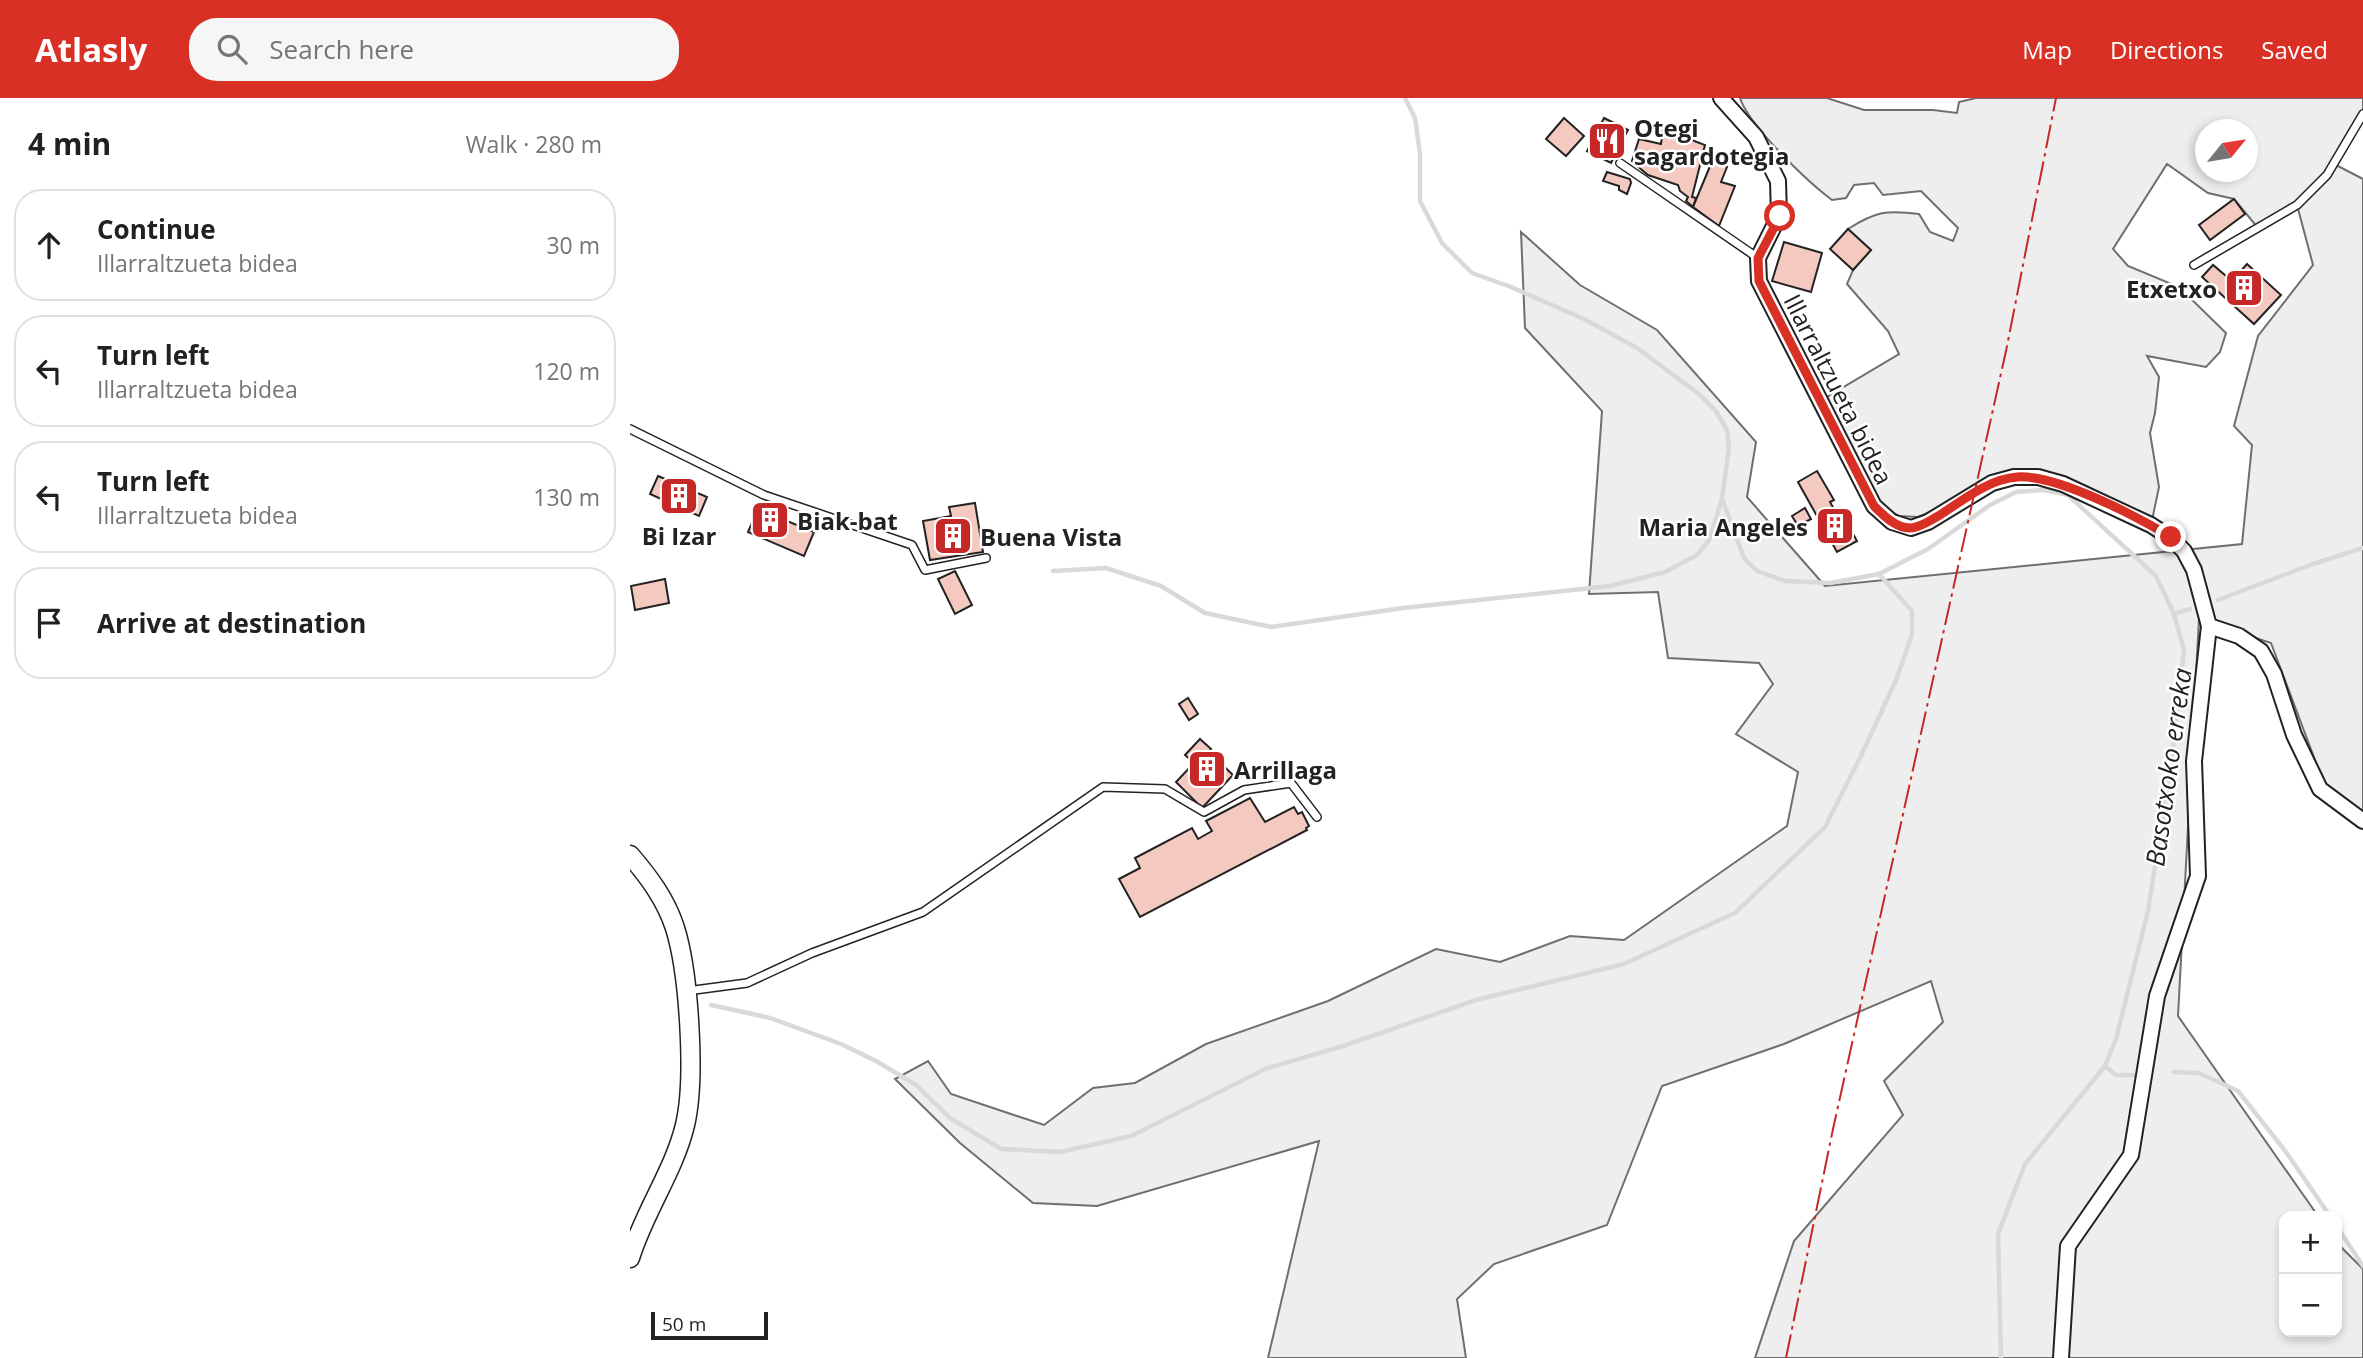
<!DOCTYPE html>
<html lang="en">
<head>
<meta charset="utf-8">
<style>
	:root { --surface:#fff; --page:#f6f6f6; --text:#202124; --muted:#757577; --line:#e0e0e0; --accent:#d93025 }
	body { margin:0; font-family:"Open Sans",sans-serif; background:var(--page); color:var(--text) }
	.controls { position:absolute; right:21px; bottom:21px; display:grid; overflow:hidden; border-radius:14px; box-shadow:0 4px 10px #0003 }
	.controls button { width:63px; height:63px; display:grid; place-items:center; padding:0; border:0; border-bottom:2px solid var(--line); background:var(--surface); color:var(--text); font:35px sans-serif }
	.compass { position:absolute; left:1565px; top:21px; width:63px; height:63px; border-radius:50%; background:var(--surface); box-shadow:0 4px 10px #0003; rotate:60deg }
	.scale { position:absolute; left:21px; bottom:18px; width:117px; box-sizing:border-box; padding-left:7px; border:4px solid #222; border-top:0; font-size:19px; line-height:24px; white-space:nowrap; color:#222; -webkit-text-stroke:5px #fff; paint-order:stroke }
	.stop { position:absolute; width:21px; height:21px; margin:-16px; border:5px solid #d93025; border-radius:50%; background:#fff }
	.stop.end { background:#d93025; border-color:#fff; box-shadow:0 2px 7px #0008 }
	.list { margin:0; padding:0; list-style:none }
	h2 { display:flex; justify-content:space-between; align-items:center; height:91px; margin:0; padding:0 28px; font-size:30px }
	h2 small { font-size:23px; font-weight:400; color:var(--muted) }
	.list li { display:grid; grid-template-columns:46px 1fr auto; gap:21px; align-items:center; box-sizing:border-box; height:112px; margin:0 14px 14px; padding:0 14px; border:2px solid var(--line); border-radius:28px }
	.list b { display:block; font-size:26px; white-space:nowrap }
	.list p { margin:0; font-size:23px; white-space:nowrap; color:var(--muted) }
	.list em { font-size:23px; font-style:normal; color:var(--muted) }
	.icon { flex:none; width:38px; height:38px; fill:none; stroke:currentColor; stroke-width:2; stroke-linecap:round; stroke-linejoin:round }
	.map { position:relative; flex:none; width:1733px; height:1260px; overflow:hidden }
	header { display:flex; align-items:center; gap:42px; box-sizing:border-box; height:98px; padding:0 35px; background:var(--accent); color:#fff }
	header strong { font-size:33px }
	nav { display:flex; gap:38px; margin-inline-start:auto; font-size:24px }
	.search { width:490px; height:63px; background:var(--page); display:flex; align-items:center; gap:18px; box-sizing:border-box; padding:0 24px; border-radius:28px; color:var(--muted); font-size:26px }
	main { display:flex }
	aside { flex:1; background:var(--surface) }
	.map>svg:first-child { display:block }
	.green { fill:#eee; stroke:#6f6f6f; stroke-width:2; fill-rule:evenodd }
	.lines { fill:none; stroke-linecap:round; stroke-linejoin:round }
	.stream { stroke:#d9d9d9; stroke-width:4.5 }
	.building { fill:#f3c9c0; stroke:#222; stroke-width:2 }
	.service-casing { stroke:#222; stroke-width:10 }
	.minor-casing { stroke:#222; stroke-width:18 }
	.tertiary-casing { stroke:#222; stroke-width:21 }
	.service { stroke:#fff; stroke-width:7 }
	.minor { stroke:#fff; stroke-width:14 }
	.tertiary { stroke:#fff; stroke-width:18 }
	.power { stroke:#c62828; stroke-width:2; stroke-dasharray:24 5 3.5 5; stroke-linecap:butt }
	.route { stroke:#d93025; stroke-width:9 }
	.labels { text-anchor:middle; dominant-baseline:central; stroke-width:5; stroke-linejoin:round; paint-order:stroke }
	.poi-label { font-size:24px; font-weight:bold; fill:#222; stroke:#fff; text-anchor:start }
	.street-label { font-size:24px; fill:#222; stroke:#fff }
	.water-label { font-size:26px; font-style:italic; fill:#222; stroke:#fff }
</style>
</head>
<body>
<header>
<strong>Atlasly</strong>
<div class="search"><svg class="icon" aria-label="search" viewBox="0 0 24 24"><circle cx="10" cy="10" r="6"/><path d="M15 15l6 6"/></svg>Search here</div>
<nav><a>Map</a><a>Directions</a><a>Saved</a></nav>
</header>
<main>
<aside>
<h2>4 min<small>Walk · 280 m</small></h2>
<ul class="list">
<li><svg class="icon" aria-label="ahead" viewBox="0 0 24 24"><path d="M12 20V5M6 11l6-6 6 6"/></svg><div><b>Continue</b><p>Illarraltzueta bidea</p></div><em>30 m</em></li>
<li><svg class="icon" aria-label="left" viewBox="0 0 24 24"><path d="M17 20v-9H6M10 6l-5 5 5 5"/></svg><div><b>Turn left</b><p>Illarraltzueta bidea</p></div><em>120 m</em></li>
<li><svg class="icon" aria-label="left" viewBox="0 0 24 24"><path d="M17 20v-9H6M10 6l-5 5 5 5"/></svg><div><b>Turn left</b><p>Illarraltzueta bidea</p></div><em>130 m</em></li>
<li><svg class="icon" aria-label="arrive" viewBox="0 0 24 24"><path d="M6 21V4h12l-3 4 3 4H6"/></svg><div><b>Arrive at destination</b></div></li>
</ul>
</aside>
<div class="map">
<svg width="1733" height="1260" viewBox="0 0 1733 1260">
	<rect width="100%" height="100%" fill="#fff"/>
	<path class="green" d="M 1110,0 L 1197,0 L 1234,12 L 1303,12 L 1327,15 L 1329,4 L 1346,0 L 1733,0 L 1733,16 L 1704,66 L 1733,81 L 1733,715 L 1694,686 L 1641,545 L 1569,521 L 1548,918 L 1688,1118 L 1654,1118 L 1654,1234 L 1707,1234 L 1707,1145 L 1733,1171 L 1733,1260 L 1125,1260 L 1164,1143 L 1273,1017 L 1254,983 L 1313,924 L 1301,883 L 1154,946 L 1032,988 L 977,1127 L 864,1166 L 827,1201 L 836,1260 L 638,1260 L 689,1043 L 467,1108 L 403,1105 L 330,1045 L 265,981 L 298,963 L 321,996 L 414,1027 L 463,990 L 505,985 L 576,946 L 698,903 L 806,851 L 870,864 L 940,838 L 994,842 L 1157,728 L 1168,674 L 1106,636 L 1143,586 L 1129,565 L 1038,560 L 1028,494 L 959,496 L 972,313 L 895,230 L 891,134 L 950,187 L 1027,232 L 1126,344 L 1117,399 L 1195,488 L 1612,446 L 1622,347 L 1604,328 L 1628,238 L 1683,167 L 1667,107 L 1628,130 L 1604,101 L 1578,95 L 1537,66 L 1483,151 L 1498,168 L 1549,189 L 1596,235 L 1590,254 L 1576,269 L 1517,258 L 1529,279 L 1525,315 L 1520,335 L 1529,389 L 1521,427 L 1433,386 L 1384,379 L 1288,419 L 1269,418 L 1256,411 L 1247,401 L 1197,299 L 1269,256 L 1258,233 L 1217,186 L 1223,172 L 1241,152 L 1218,131 C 1246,113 1257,112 1289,116 L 1300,134 L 1323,143 L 1328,130 L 1291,93 L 1253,97 L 1244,85 L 1224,87 L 1216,100 L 1202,102 C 1178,84 1119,28 1110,0 ZM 1576,32 L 1618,32 L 1618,74 L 1576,74 Z"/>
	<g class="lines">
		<g class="stream">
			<path d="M 775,0 L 785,20 L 790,56 L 790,103 L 812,145 L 842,175 L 881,189 L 954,221 L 1007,250 L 1069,296 L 1086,313 L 1097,332 L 1099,350 L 1092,401 L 1114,460 L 1127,473 L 1155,483 L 1200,485 L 1249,476 L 1298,451 L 1360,407 L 1386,394 L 1413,392 L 1438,397 L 1526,478 L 1544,516 L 1554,552 L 1542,660 L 1518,813 L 1486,941 L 1475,968 L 1395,1066 L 1368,1136 L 1371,1260"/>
			<path d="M 423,473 L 476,470 L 531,488 L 575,515 L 641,529 L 773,510 L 980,488 L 1035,474 L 1067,457 L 1079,442 L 1092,401"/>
			<path d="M 1588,502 L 1680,467 L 1733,450"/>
			<path d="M 1544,516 L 1560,511"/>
			<path d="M 81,907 L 140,920 L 211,946 L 246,963 L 286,987 L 320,1020 L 371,1051 L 430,1054 L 501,1038 L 635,971 L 713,948 L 846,902 L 994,866 L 1105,815 L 1195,729 L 1230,660 L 1267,580 L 1282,536 L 1282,513 L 1249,476"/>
			<path d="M 1475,968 L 1486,977 L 1504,977"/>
			<path d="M 1543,974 L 1569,975 L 1608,993 L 1656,1054 L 1700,1118"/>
			<path d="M 1707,1129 L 1733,1168"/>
		</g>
	</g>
	<g class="building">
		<path d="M 934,20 L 954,38 L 936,58 L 916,41 Z"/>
		<path d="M 974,20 L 998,32 L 981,65 L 957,53 Z"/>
		<path d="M 1033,31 L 1075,47 L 1062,99 L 1066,100 L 1063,109 L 1056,103 L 1058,99 L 1050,93 L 1048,87 L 1018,77 L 1006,67 L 1007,64 L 1002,63 L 1009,41 L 1031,46 Z"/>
		<path d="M 1083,61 L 1097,69 L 1091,84 L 1105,88 L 1089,128 L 1063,109 Z"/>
		<path d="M 977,74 L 1000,81 L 1001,85 L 997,96 L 989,92 L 989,88 L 973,83 Z"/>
		<path d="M 1604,101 L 1615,116 L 1580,142 L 1569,127 Z"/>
		<path d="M 1218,131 L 1241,152 L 1223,172 L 1200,151 Z"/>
		<path d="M 1154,144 L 1192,155 L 1181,194 L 1142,183 Z"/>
		<path d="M 1617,166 L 1651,197 L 1624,226 L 1572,179 L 1583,167 L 1602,183 Z"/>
		<path d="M 1187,373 L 1204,402 L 1200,404 L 1205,413 L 1209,410 L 1227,443 L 1207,454 L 1168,384 Z"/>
		<path d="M 28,378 L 77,399 L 69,418 L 20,396 Z"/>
		<path d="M 345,405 L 353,454 L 300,462 L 293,423 L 321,418 L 319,409 Z"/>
		<path d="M 1175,410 L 1181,421 L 1168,428 L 1162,418 Z"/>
		<path d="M 128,411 L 184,434 L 174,458 L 118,434 Z"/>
		<path d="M 325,473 L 342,507 L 325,516 L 308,481 Z"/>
		<path d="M 35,481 L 39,505 L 5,512 L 1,488 Z"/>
		<path d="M 558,600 L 568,616 L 559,622 L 549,606 Z"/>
		<path d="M 570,641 L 581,651 L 579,654 L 603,677 L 572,710 L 546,684 L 564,665 L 555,657 Z"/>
		<path d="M 620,700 L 635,724 L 664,709 L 668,716 L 672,714 L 679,728 L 676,730 L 677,732 L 510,819 L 489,781 L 510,770 L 505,760 L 562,730 L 568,741 L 582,733 L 576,723 Z"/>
	</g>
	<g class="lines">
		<g class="service-casing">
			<g id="service">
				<path d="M 990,65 L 1128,160"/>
				<path d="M 1564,167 L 1667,107 L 1697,77 L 1733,16"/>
				<path d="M 0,331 L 134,397 L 282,447 L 295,472 L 356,460"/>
				<path d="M 57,893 L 117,885 L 182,855 L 293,814 L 473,689 L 535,691 L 574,714 L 614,692 L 661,685 L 687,719"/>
			</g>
		</g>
		<g class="minor-casing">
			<g id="minor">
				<path d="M 1091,0 L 1126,39 L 1148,83 L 1149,118 L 1128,160 L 1129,183 L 1244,408 L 1262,424 L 1281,430 L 1298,424 L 1362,385 L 1384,379 L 1408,379 L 1433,386 L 1521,427 L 1541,440 L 1554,453 L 1564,472 L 1579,528 L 1564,663 L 1568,778 L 1527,898 L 1501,1057 L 1438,1148 L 1431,1260"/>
				<path d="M 1579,528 L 1609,538 L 1631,553 L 1644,576 L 1664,637 L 1690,691 L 1733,723"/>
			</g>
		</g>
		<g class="tertiary-casing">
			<path id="tertiary" d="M 0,757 C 19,779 36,802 45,830 C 59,875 66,981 55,1027 C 44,1073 14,1114 0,1160"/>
		</g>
		<use href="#service" class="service"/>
		<use href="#minor" class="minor"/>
		<use href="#tertiary" class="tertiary"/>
		<path class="power" d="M 1156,1260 L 1203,1031 L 1376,253 L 1426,0"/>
	</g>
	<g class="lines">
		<path class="route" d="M 1150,118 L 1128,160 L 1129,183 L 1244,408 C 1254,418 1266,430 1280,430 C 1290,430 1302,421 1310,417 C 1333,402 1359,381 1387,379 C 1426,376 1506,418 1541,439"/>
	</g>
	<defs>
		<g id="restaurant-square" transform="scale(2.0125)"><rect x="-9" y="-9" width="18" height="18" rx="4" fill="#c62828" stroke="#fff"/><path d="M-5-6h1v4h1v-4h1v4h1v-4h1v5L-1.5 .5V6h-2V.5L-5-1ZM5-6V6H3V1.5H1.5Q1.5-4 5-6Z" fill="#fff"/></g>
		<g id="building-square" transform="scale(2.0125)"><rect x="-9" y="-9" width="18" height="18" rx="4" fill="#c62828" stroke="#fff"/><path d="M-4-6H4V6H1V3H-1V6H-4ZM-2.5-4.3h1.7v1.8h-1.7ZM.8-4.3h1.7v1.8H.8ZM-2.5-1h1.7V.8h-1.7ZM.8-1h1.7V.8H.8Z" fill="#fff"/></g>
	</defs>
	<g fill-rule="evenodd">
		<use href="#restaurant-square" x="977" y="43"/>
		<use href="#building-square" x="1614" y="190"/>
		<use href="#building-square" x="49" y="398"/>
		<use href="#building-square" x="140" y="422"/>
		<use href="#building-square" x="1205" y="428"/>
		<use href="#building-square" x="323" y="438"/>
		<use href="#building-square" x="577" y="671"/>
	</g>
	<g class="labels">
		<g class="poi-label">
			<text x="1004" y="29">Otegi<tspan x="1004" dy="28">sagardotegia</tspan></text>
			<text x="1587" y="190" text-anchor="end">Etxetxo</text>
			<text x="167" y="422">Biak-bat</text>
			<text x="1178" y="428" text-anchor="end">Maria Angeles</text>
			<text x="49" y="437" text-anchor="middle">Bi Izar</text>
			<text x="350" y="438">Buena Vista</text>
			<text x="604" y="671">Arrillaga</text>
		</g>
		<g class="street-label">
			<text transform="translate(1209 291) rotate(63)">Illarraltzueta bidea</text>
		</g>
		<g class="water-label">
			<text transform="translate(1538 669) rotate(-82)">Basotxoko erreka</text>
		</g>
	</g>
</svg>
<div class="controls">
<button>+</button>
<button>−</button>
</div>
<svg class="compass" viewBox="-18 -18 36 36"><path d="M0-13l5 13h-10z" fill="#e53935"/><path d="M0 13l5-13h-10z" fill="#757577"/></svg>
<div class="scale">50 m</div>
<div class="stop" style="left:1150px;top:118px"></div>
<div class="stop end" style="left:1541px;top:439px"></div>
</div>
</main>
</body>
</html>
